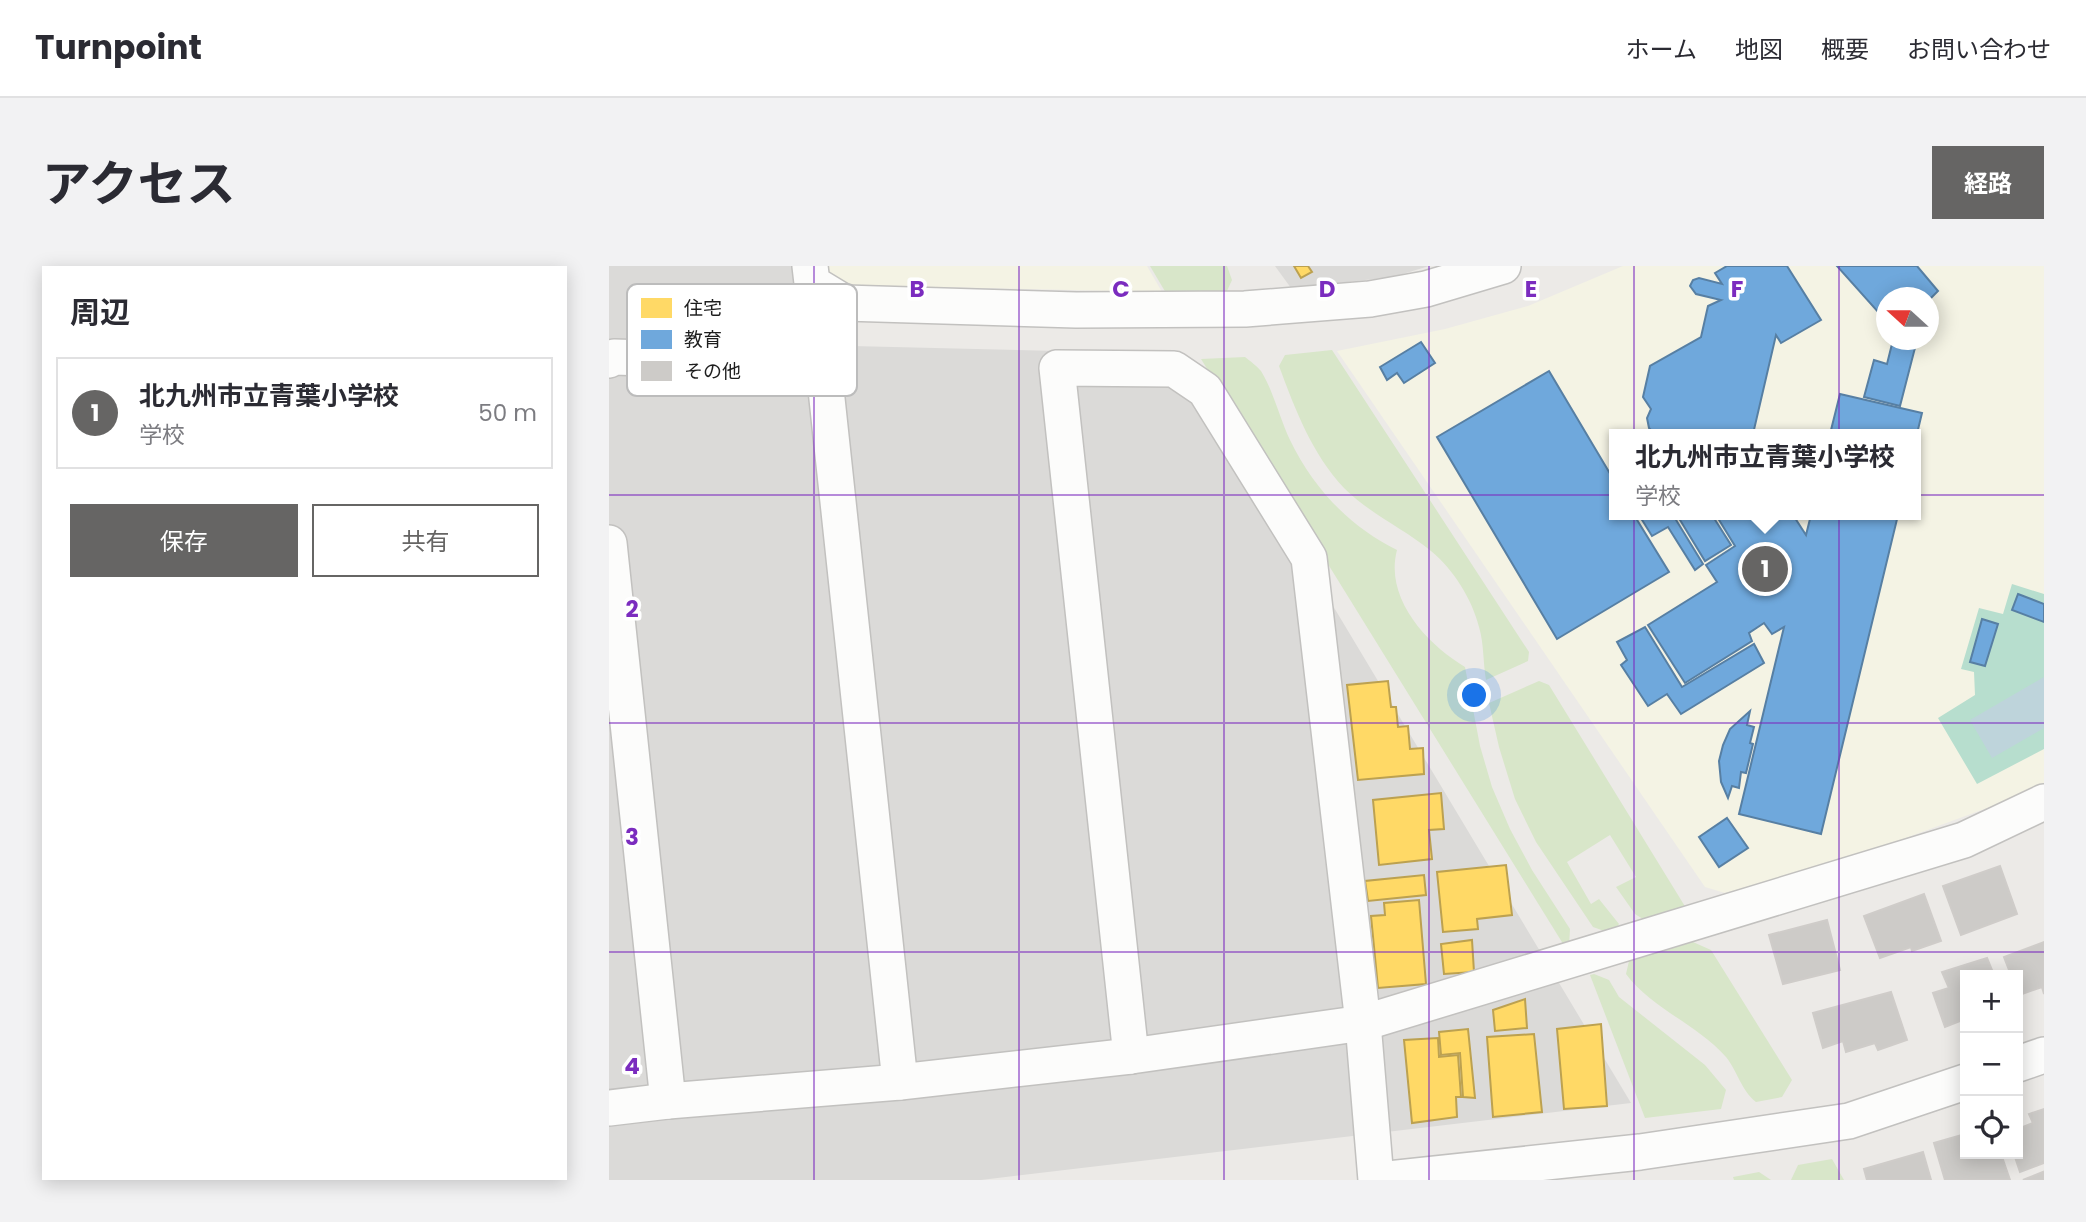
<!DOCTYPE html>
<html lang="ja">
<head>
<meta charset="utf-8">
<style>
	:root { --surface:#fff; --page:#f2f2f3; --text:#2b2b33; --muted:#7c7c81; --line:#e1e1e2; --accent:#666564 }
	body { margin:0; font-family:Poppins,"Noto Sans JP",sans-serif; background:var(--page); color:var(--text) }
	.controls { position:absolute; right:21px; bottom:21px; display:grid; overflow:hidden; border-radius:0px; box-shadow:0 4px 18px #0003 }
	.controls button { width:63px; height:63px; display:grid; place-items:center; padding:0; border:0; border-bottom:2px solid var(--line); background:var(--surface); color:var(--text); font:35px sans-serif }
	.compass { position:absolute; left:1267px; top:21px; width:63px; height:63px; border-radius:50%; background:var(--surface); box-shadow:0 4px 18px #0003; rotate:291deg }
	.you { position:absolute; left:866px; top:430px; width:24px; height:24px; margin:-18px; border:5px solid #fff; border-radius:50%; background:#1a73e8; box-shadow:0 0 0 10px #1a73e833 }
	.badge { display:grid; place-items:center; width:46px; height:46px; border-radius:50%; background:var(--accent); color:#fff; font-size:23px; font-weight:700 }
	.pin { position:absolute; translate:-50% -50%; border:4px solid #fff; box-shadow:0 2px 7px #0006 }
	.popup { position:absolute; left:1000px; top:163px; width:312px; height:91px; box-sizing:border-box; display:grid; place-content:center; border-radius:0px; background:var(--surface); filter:drop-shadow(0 2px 5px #0005); font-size:23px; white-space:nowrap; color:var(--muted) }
	.popup b { font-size:26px; color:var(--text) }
	.popup::after { content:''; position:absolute; left:50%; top:100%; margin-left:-14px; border:14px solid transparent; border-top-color:var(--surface) }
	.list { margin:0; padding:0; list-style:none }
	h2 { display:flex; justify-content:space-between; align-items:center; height:91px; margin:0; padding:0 28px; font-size:30px }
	h2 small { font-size:23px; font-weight:400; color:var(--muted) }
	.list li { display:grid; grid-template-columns:46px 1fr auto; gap:21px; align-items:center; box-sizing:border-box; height:112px; margin:0 14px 14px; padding:0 14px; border:2px solid var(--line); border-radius:0px }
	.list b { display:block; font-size:26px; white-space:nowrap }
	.list p { margin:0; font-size:23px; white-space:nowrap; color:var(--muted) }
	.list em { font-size:23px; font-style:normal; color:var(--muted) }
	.actions { display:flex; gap:14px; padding:21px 28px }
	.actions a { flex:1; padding:16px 0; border:2px solid var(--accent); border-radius:0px; text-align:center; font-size:24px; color:var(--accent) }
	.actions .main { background:var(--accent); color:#fff }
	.icon { flex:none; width:38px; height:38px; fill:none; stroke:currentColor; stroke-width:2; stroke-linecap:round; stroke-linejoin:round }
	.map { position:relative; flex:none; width:1435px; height:914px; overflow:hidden; border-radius:0px }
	header { display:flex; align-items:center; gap:42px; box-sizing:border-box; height:98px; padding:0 35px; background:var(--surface); border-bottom:2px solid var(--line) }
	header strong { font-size:33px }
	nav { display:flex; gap:38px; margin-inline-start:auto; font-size:24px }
	.intro { display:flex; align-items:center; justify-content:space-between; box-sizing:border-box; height:168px; padding:0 42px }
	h1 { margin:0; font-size:49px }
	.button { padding:18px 32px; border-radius:0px; background:var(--accent); color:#fff; font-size:24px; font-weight:700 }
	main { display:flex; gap:42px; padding:0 42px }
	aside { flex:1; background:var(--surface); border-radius:0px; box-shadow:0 4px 18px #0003 }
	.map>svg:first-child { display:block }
	.residential { fill:#dbdad8 }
	.education { fill:#f4f3e4; fill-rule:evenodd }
	.grass { fill:#d8e6c9 }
	.pitch { fill:#b7dece }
	.water { fill:#bed4db }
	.homes { fill:#ffd966; stroke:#bca150; stroke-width:2 }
	.schools { fill:#6fa8dc; stroke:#577fa3; stroke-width:2 }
	.building { fill:#cdcbc8; stroke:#cfccc9; stroke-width:2 }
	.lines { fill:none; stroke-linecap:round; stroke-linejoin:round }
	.minor-casing { stroke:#c2c1bf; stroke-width:38 }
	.minor { stroke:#fcfcfb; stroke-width:35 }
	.grid { fill:none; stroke:#7b2cbf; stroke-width:2; stroke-opacity:0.55 }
	.key { fill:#fff; stroke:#bcbcbc; stroke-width:2 }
	.key-label { font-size:19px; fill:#1e1e1e }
	.grid-label { font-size:23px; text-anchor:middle; font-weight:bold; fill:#7b2cbf; stroke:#fff; stroke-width:7; stroke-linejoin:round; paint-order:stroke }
</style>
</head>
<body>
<header>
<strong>Turnpoint</strong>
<nav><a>ホーム</a><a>地図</a><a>概要</a><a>お問い合わせ</a></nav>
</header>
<div class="intro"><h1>アクセス</h1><a class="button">経路</a></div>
<main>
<aside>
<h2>周辺<small></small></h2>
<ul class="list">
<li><span class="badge">1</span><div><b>北九州市立青葉小学校</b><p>学校</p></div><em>50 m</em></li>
</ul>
<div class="actions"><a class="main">保存</a><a>共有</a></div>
</aside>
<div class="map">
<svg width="1435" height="914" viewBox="0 0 1435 914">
	<rect width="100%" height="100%" fill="#eceae7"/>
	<g class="residential">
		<path d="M 0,0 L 197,0 L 201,79 L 573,88 L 1022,837 L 372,914 L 0,914 Z"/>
		<path d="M 666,0 L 820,0 L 784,11 L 682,22 Z"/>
	</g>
	<g class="education">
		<path d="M 218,0 L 538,0 L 553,26 L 236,19 L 218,7 Z"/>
		<path d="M 1014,0 L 1435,0 L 1435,521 L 1234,595 L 1116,627 L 1096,621 L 728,85 L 836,63 L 919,40 ZM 1278,32 L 1320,32 L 1320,74 L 1278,74 ZM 1006,168 L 1306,168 L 1306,249 L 1006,249 Z"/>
	</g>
	<g class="grass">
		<path d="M 541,0 L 618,0 L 623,14 L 617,27 L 557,27 Z"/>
		<path d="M 723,84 L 920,386 L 919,395 L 877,414 C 874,397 875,377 870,361 C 863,333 844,303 822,285 C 794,262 761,248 735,222 C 703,188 686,143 670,100 L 676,89 Z"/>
		<path d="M 636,91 C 641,95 648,100 652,105 C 664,124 671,153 681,174 C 704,222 741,261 788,284 C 775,333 819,379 856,401 L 871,480 L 883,521 L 901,563 L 923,604 L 961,663 L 960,680 L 956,681 L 592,93 Z"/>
		<path d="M 930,415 L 940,419 L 1077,642 L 1037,655 L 1026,648 L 1007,621 L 1027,611 L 1001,569 L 958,596 L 982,638 L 990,633 L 1010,658 L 1005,665 L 998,666 L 984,661 L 927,576 L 906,533 L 890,481 L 880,437 Z"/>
		<path d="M 1084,676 L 1102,684 L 1183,814 L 1173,831 L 1147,836 C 1132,824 1129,806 1117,791 C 1088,758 1043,743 1017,708 L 1020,695 Z"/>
		<path d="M 985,708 L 1000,714 L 1010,731 L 1096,799 L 1117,824 L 1112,843 L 1036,852 L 981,709 Z"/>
		<path d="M 1223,893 L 1235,914 L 1182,914 L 1189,899 Z"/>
		<path d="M 1150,906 L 1162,914 L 1125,914 L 1124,911 Z"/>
	</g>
	<path class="pitch" d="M 1403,318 L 1435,328 L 1435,483 L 1368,518 L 1329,452 L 1366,429 L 1365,406 L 1352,403 L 1370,342 L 1394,348 Z"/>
	<path class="water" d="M 1435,411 L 1435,462 L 1383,492 L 1361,454 Z"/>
	<g class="homes">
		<path d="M 685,0 L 699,0 L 703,6 L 692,12 Z"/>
		<path d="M 779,415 L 782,441 L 787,441 L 789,461 L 799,460 L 801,483 L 814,482 L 815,508 L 749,514 L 738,419 Z"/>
		<path d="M 832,527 L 835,563 L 820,564 L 823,593 L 770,599 L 764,534 Z"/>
		<path d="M 897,599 L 903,649 L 868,653 L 869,663 L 834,666 L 828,606 Z"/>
		<path d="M 815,609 L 817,629 L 759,635 L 756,615 Z"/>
		<path d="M 810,634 L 817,718 L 769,722 L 762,650 L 776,649 L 775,637 Z"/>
		<path d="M 863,674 L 865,706 L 835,708 L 832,678 Z"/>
		<path d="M 916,733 L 918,762 L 886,765 L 884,744 Z"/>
		<path d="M 992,758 L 998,840 L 955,843 L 948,763 Z"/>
		<path d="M 859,763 L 866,832 L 854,831 L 851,787 L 832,789 L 830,766 Z"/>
		<path d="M 925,768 L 933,846 L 884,851 L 878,771 Z"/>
		<path d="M 829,772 L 830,791 L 849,789 L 852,831 L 847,831 L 848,851 L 803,857 L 795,774 Z"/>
	</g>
	<g class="schools">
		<path d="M 1118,0 L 1178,0 L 1212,54 L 1172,77 L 1167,69 L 1144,168 L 1046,168 L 1040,162 L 1038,152 L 1042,143 L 1034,131 L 1041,100 L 1092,71 L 1099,40 L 1112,34 L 1087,28 L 1081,20 L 1084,14 L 1090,12 L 1113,18 L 1106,7 Z"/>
		<path d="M 1228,0 L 1308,0 L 1329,25 L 1320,34 L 1320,32 L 1278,32 L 1278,56 Z"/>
		<path d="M 1284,74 L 1308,74 L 1291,140 L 1255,131 L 1265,94 L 1278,98 Z"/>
		<path d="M 812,76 L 826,97 L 795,117 L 788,107 L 778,114 L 771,101 Z"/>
		<path d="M 940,105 L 1006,216 L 1006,249 L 1025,249 L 1060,306 L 948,373 L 828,171 Z"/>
		<path d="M 1231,128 L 1313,147 L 1306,176 L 1306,168 L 1221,168 Z"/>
		<path d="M 1030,249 L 1064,249 L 1094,298 L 1086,304 L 1059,261 L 1043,270 Z"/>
		<path d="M 1068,249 L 1103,249 L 1122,279 L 1096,295 Z"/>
		<path d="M 1107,249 L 1184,249 L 1197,269 L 1202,249 L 1289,249 L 1212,568 L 1130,548 L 1175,361 L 1163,368 L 1155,357 L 1140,367 L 1143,375 L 1076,417 L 1039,359 L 1108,316 L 1097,299 L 1126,280 Z"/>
		<path d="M 1409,328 L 1435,338 L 1435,356 L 1403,344 Z"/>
		<path d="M 1373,353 L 1389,358 L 1376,400 L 1361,396 Z"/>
		<path d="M 1036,361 L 1073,421 L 1145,378 L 1155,397 L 1072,448 L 1058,428 L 1039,440 L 1012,399 L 1018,394 L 1008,376 Z"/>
		<path d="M 1141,445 L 1138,459 L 1145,461 L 1141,477 L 1144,478 L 1137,507 L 1132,506 L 1130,522 L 1123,520 L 1119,532 L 1112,516 L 1110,495 L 1114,479 L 1121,463 Z"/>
		<path d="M 1118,552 L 1139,582 L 1110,601 L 1090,571 Z"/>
	</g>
	<g class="building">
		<path d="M 1391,600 L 1408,648 L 1352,669 L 1334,620 Z"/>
		<path d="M 1315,628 L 1332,675 L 1303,685 L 1302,681 L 1271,692 L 1255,650 Z"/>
		<path d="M 1218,654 L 1231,704 L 1174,718 L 1160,669 Z"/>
		<path d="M 1435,676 L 1435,728 L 1433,721 L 1410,729 L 1409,709 L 1402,709 L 1395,691 Z"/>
		<path d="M 1378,692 L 1385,709 L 1356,709 L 1356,753 L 1336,761 L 1324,727 L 1340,722 L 1333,706 Z"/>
		<path d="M 1282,726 L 1298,774 L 1269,784 L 1266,777 L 1237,786 L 1234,775 L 1214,782 L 1204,747 Z"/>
		<path d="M 1435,843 L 1435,897 L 1411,906 L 1405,888 L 1409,888 L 1409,863 L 1424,857 L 1420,848 Z"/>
		<path d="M 1356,868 L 1356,888 L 1392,888 L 1401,914 L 1336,914 L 1325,877 Z"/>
		<path d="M 1314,886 L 1322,914 L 1258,914 L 1255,903 Z"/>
		<path d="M 1434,906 L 1435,914 L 1414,914 Z"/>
	</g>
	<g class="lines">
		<g class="minor-casing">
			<g id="minor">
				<path d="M 201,0 L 203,17 L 236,37 L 467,44 L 636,43 L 761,33 L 817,23 L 894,0"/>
				<path d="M 0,94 L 5,91 L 195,97 L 216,114 L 291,816"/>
				<path d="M 0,277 L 59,835"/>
				<path d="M 522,790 L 448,102 L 565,103 L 596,124 L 700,292 L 754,757 L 767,914"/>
				<path d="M 1409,798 L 1435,789"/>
				<path d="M 0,842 L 59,835 L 291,816 L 522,790 L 754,757 L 1355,574 L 1435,536"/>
				<path d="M 770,914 L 1031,886 L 1240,855 L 1356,816"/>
			</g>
		</g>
		<use href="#minor" class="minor"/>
	</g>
	<path class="grid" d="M 205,0 L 205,914M 410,0 L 410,914M 615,0 L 615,914M 820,0 L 820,914M 1025,0 L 1025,914M 1230,0 L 1230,914M 0,229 L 1435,229M 0,457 L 1435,457M 0,686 L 1435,686"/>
	<rect x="18" y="18" width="230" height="112" rx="10" class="key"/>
	<rect x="32" y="32" width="31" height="20" fill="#ffd966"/>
	<rect x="32" y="64" width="31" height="19" fill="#6fa8dc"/>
	<rect x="32" y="95" width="31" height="20" fill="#cdcbc8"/>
	<g class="key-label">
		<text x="75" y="49">住宅</text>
		<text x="75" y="80">教育</text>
		<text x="75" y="112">その他</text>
	</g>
	<g class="grid-label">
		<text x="308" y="31">B</text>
		<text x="512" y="31">C</text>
		<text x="718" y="31">D</text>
		<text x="922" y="31">E</text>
		<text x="1128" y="31">F</text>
		<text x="23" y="351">2</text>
		<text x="23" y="579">3</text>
		<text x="23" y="808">4</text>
	</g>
</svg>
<div class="controls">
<button>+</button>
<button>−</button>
<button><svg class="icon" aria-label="locate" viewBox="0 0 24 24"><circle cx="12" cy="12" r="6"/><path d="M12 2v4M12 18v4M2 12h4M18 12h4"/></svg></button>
</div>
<svg class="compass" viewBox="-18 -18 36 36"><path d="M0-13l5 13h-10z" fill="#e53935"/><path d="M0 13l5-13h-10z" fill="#7c7c81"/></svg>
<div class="you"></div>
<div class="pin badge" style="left:1156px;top:303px">1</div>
<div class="popup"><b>北九州市立青葉小学校</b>学校</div>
</div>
</main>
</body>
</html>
